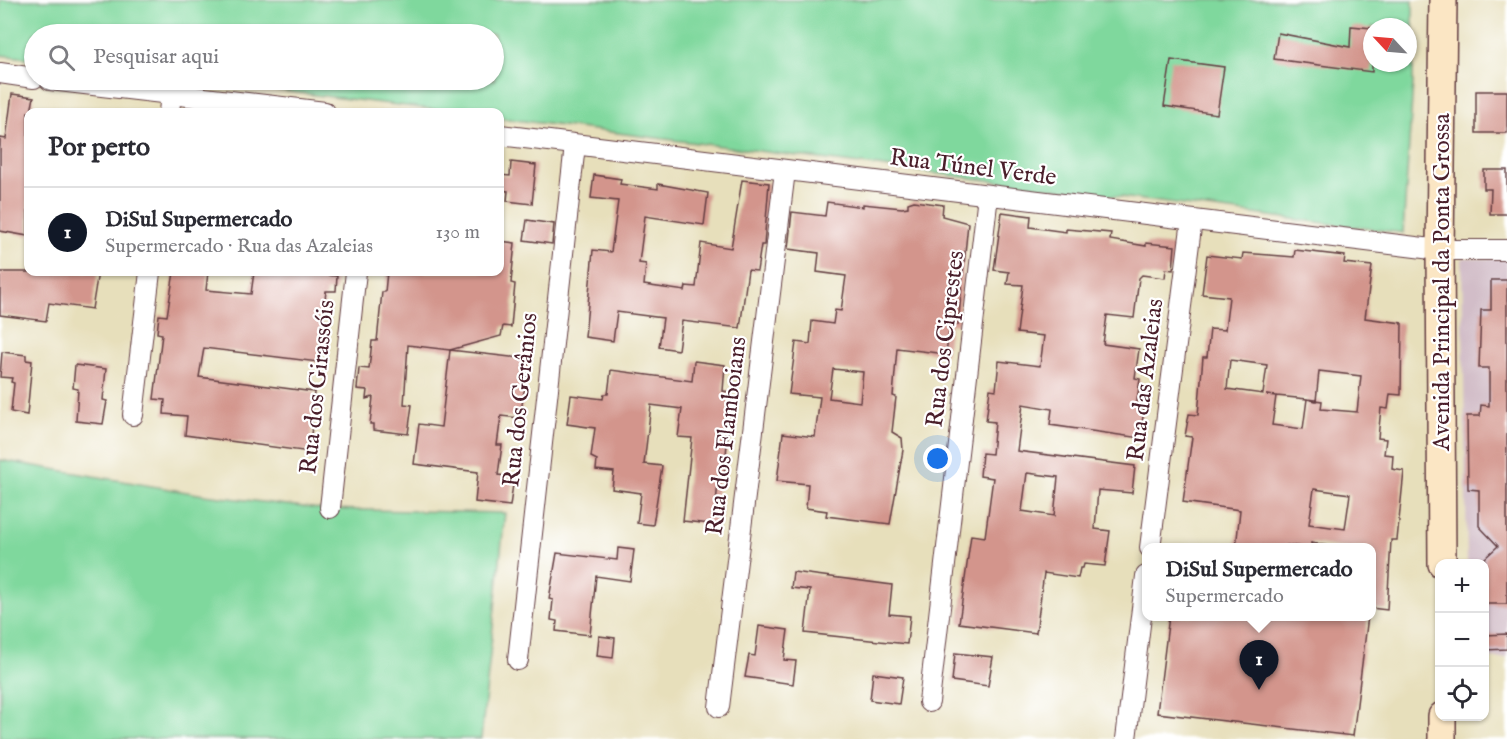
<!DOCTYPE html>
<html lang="pt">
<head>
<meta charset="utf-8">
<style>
	:root { --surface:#fff; --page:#f2f2f3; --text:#2b2b33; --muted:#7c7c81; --line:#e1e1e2; --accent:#111827 }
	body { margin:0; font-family:"IM FELL English",serif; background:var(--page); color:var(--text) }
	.controls { position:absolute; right:18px; bottom:18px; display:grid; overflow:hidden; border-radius:12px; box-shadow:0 2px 4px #0004 }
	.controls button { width:54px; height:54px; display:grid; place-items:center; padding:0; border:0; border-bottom:2px solid var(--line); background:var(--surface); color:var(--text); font:30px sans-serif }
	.compass { position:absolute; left:1363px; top:18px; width:54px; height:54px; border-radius:50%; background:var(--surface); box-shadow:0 2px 4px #0004; rotate:296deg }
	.you { position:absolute; left:938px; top:459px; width:21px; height:21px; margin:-15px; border:4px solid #fff; border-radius:50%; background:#1a73e8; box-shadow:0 0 0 9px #1a73e833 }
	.badge { display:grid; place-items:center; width:39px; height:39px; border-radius:50%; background:var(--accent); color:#fff; font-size:20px; font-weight:700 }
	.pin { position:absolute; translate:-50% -50px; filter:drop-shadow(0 2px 3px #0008) }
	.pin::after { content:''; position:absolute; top:32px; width:21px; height:18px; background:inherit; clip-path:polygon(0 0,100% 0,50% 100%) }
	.popup { position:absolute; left:1142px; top:543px; width:234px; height:78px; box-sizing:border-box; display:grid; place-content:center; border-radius:12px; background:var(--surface); filter:drop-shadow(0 2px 4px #0005); font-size:20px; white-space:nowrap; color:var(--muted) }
	.popup b { font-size:22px; color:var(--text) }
	.popup::after { content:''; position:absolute; left:50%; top:100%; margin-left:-12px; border:12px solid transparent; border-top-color:var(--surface) }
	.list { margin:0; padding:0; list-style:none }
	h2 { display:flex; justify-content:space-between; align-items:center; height:78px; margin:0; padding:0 24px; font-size:26px }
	h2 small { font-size:20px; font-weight:400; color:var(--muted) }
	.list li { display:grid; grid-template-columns:39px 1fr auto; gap:18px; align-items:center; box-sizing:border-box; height:90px; padding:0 24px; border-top:2px solid var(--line) }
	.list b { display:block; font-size:22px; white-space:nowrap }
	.list p { margin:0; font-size:20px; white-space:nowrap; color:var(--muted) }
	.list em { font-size:20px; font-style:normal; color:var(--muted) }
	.icon { flex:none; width:33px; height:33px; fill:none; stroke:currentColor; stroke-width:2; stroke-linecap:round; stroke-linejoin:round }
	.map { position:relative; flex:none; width:1507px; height:739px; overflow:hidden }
	.search { position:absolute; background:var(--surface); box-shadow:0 2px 4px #0004; left:24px; top:24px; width:480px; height:66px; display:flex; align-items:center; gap:15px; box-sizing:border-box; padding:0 21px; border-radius:33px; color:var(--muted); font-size:22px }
	.panel { position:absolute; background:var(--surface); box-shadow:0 2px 4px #0004; left:24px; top:108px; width:480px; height:168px; border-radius:12px }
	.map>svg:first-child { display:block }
	.industrial { fill:#d2bdc8 }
	.green { fill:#7fd89d; stroke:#647c64; stroke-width:1.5; fill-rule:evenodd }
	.building { fill:#d3958c; fill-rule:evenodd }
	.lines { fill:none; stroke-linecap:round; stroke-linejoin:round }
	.minor-casing { stroke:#623c41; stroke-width:22 }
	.secondary-casing { stroke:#623c41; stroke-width:30 }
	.minor { stroke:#fff; stroke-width:20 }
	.secondary { stroke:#fbe6c4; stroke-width:27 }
	.labels { text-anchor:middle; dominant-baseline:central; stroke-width:4.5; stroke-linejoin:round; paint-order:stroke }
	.street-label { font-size:24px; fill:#4a1f2b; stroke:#fff }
</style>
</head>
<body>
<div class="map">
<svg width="1507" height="739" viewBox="0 0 1507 739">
	<rect width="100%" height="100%" fill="#fff"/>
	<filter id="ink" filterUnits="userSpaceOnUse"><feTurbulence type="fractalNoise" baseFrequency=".0167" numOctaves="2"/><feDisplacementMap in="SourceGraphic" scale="12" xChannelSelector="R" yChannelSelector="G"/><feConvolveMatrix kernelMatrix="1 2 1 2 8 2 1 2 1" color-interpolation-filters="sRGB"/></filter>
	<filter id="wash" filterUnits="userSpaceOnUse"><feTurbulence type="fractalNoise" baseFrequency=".008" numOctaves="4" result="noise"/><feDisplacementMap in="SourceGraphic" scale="24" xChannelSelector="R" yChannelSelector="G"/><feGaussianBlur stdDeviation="1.35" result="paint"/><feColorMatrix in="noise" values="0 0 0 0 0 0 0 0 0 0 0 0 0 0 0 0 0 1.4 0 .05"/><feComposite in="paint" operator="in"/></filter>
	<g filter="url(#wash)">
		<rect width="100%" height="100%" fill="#e7dfbb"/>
		<path class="industrial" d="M 1462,258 L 1507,259 L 1507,658 L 1485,659 L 1484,564 L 1467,563 Z"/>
		<g class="green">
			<path d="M 0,0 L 1413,0 L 1413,83 L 1403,233 L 500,118 L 500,112 L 454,112 L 194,80 L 494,80 L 494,34 L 34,34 L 34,59 L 0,55 ZM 1372,27 L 1408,27 L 1408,63 L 1372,63 Z"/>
			<path d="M 0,460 L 204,495 L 320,509 L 505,513 L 481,739 L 0,739 Z"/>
		</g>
		<g id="blocks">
			<g class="building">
				<path d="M 1351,26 L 1372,28 L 1372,72 L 1274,59 L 1278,33 L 1350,47 Z"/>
				<path d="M 1171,60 L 1224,67 L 1217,114 L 1164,106 Z"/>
				<rect x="1476" y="91" width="31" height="42"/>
				<path d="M 12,94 L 34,97 L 31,112 L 28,112 L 28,236 L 0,231 L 0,138 L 6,139 Z"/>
				<path d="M 511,162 L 536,165 L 532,204 L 507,201 L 508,191 L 500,190 L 500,175 L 510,176 Z"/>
				<path d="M 1484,170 L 1507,170 L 1507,214 L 1490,214 L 1491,189 L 1484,189 Z"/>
				<path d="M 594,175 L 621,179 L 620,184 L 658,189 L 658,184 L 708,193 L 704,225 L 645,216 L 639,263 L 646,264 L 644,285 L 685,291 L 686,286 L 696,287 L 701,243 L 731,248 L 742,180 L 769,183 L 764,245 L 761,245 L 757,271 L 748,270 L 740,328 L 682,321 L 678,350 L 659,347 L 663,318 L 617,312 L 613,341 L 585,337 L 593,250 L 611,252 L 618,201 L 591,198 Z"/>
				<path d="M 914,201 L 943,205 L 942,216 L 968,223 L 958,325 L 950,324 L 946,354 L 897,348 L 893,396 L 896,397 L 892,432 L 902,438 L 903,450 L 890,524 L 826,516 L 827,511 L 806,508 L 808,484 L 777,481 L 783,433 L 815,437 L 820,397 L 789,394 L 796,342 L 810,344 L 812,321 L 833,324 L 835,310 L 841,311 L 846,276 L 817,272 L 819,253 L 788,249 L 792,212 L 825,216 L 827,202 L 863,207 L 863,204 L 902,208 L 908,207 L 908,203 ZM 833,369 L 863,372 L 860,402 L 829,398 Z"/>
				<path d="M 1002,212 L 1031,216 L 1030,227 L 1066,232 L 1066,229 L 1111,233 L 1110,240 L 1146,246 L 1146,243 L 1175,246 L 1173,270 L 1166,269 L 1165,278 L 1142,275 L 1139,278 L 1134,318 L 1107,315 L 1103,344 L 1139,349 L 1135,378 L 1140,379 L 1136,408 L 1144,409 L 1140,438 L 1050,425 L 1052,409 L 1023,404 L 1017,451 L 1135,466 L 1132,493 L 1098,490 L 1095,529 L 1110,531 L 1105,566 L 1084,564 L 1083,568 L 1080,568 L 1078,578 L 1044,573 L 1036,633 L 959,623 L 971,535 L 985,537 L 993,478 L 980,476 L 982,453 L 992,454 L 995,422 L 986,421 L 990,389 L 996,390 L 999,361 L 1040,366 L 1044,336 L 1017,333 L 1023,285 L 1007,284 L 1009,272 L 994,270 ZM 1027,473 L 1058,477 L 1054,516 L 1022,511 Z"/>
				<path d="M 527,220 L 554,224 L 552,244 L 524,240 Z"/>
				<path d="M 500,241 L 515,243 L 511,283 L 515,284 L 511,327 L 503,326 L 501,336 L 450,350 L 408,345 L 404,404 L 412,405 L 408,434 L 373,430 L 373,424 L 370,424 L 373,397 L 366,399 L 367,390 L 357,389 L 359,368 L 369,369 L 372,341 L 377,341 L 382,292 L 385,292 L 387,272 L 500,272 Z"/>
				<path d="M 1295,250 L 1345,256 L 1344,263 L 1372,266 L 1365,318 L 1402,323 L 1401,395 L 1390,394 L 1388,409 L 1381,408 L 1378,438 L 1386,439 L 1384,454 L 1393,455 L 1392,469 L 1404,471 L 1397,540 L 1391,540 L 1387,610 L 1371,608 L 1371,548 L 1341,548 L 1311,543 L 1311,548 L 1287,545 L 1287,548 L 1236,548 L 1240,510 L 1183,502 L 1192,437 L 1185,436 L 1189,414 L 1198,415 L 1203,357 L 1207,357 L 1210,329 L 1225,330 L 1229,297 L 1202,294 L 1207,255 L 1242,259 L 1243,253 L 1294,257 ZM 1230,360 L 1267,365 L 1263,394 L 1227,389 ZM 1319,371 L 1361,376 L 1357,412 L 1321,409 L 1322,401 L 1307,399 L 1316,401 ZM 1266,395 L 1307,399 L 1303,429 L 1272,425 L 1276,396 ZM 1314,489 L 1350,494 L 1345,529 L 1309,524 Z"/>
				<path d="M 0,272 L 98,272 L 92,309 L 49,303 L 46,321 L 0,315 Z"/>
				<path d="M 174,272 L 208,272 L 206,290 L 251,294 L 254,272 L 329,272 L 328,275 L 337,276 L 336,291 L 326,291 L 318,362 L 204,348 L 199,377 L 314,392 L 310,452 L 185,435 L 187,416 L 164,414 L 165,400 L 154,399 L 162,334 L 157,333 L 159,315 L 167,316 Z"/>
				<path d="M 1491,280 L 1507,280 L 1507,604 L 1485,604 L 1485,558 L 1498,546 L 1479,526 L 1479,490 L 1468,489 L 1467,416 L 1480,416 L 1481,405 L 1489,406 L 1489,368 L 1479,368 L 1481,310 L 1491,310 Z"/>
				<path d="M 450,350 L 529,359 L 520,418 L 501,416 L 497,445 L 502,445 L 498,475 L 514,477 L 510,506 L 475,502 L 478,472 L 414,464 L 419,424 L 441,427 Z"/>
				<path d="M 2,352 L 26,355 L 26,360 L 32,361 L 27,415 L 11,412 L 14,383 L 11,382 L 12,378 L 0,377 Z"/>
				<path d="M 694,361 L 725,365 L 723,391 L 730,392 L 728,415 L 730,415 L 724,474 L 719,473 L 716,503 L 718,503 L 718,510 L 722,510 L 720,525 L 683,521 L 692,438 L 678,437 L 682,409 L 651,405 L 644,464 L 662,466 L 653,525 L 637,523 L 641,493 L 612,489 L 614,472 L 596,470 L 597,460 L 591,457 L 595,428 L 567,424 L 571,395 L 603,399 L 604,394 L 608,394 L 611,370 L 692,381 Z"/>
				<path d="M 75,365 L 106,369 L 103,400 L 107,401 L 103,424 L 76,421 L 78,389 L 73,388 Z"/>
				<path d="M 618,548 L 634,550 L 630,581 L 596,576 L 590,635 L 556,631 L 557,621 L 551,620 L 553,600 L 549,599 L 557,553 L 617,560 Z"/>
				<path d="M 793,572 L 892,585 L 889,614 L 910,616 L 907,644 L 805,633 L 810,590 L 791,588 Z"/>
				<path d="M 1169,616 L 1368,616 L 1353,736 L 1157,713 Z"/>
				<path d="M 759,626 L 788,630 L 784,660 L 796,661 L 793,684 L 745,677 L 749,655 L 755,656 Z"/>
				<path d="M 1507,634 L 1507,649 L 1485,650 L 1485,635 Z"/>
				<path d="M 599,636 L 615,638 L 613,658 L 597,656 Z"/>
				<path d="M 955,653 L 993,657 L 988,686 L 952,681 Z"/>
				<path d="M 873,673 L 903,677 L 899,704 L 870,700 Z"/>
			</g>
		</g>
	</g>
	<g filter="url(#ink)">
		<use href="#blocks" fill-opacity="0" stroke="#623c41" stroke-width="1.5"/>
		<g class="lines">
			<g class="minor-casing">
				<g id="minor">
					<path d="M 0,73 L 34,78"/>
					<path d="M 50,80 L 325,112"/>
					<path d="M 169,112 L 171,94"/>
					<path d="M 500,135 L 1440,250 L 1507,250"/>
					<path d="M 133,415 L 150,272"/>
					<path d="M 330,508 L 356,272"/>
					<path d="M 1150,548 L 1192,220"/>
					<path d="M 518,660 L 575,145"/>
					<path d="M 929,702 L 988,195"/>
					<path d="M 719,707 L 785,171"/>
					<path d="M 1126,739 L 1146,576"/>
				</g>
			</g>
			<g class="secondary-casing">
				<g id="secondary">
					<path d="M 1442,564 L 1440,250 L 1443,0"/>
					<path d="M 1442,716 L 1442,739"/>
				</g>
			</g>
			<use href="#minor" class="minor"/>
			<use href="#secondary" class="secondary"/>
		</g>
	</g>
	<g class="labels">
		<g class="street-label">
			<text transform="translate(973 168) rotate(7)">Rua Túnel Verde</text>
			<text transform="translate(1442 282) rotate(-90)">Avenida Principal da Ponta Grossa</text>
			<text transform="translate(946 339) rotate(-83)">Rua dos Ciprestes</text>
			<text transform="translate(1146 380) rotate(-83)">Rua das Azaleias</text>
			<text transform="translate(318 387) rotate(-84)">Rua dos Girassóis</text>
			<text transform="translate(521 400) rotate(-84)">Rua dos Gerânios</text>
			<text transform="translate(727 436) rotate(-83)">Rua dos Flamboians</text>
		</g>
	</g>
</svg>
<div class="controls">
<button>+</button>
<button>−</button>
<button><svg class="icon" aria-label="locate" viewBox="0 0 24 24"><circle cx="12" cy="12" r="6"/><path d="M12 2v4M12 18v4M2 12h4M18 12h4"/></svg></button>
</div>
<svg class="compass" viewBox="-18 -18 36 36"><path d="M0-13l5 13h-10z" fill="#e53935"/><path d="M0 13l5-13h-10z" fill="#7c7c81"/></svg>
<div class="you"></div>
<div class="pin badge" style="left:1259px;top:690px">1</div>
<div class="popup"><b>DiSul Supermercado</b>Supermercado</div>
<div class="search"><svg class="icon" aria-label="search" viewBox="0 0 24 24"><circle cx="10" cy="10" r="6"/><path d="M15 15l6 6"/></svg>Pesquisar aqui</div>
<section class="panel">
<h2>Por perto<small></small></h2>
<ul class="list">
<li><span class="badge">1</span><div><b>DiSul Supermercado</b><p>Supermercado · Rua das Azaleias</p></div><em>130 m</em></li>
</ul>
</section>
</div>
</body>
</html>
